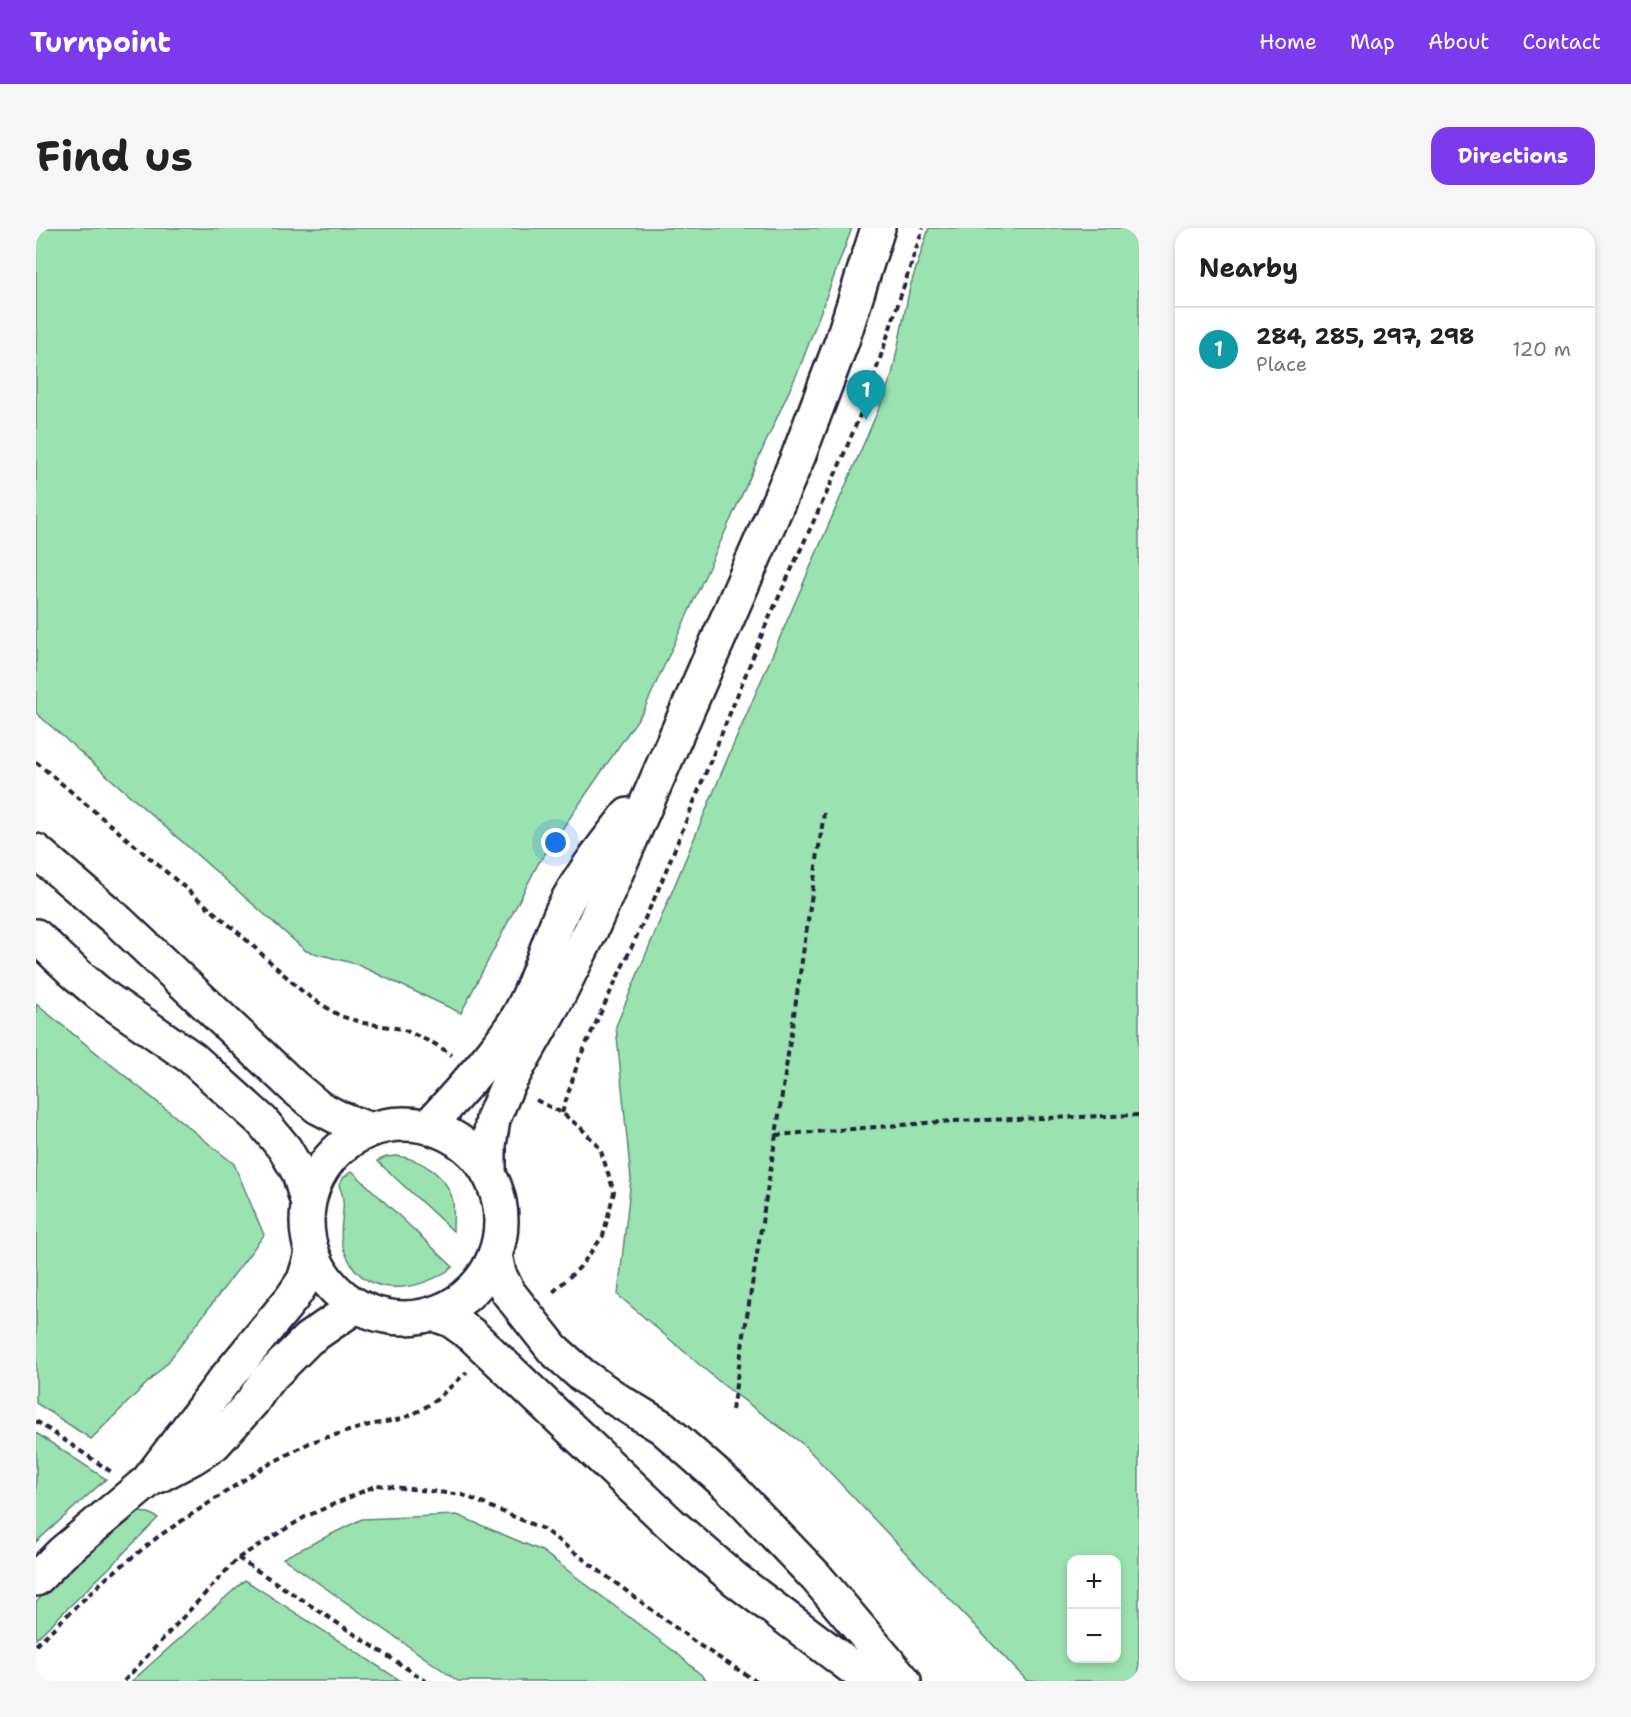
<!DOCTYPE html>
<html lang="en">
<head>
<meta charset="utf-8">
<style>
	:root { --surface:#fff; --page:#f6f6f6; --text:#222; --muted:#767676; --line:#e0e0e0; --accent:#7c3aed }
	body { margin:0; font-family:"Shantell Sans",sans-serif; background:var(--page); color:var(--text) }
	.controls { position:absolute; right:18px; bottom:18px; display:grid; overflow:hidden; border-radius:12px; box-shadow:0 3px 9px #0003 }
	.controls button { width:54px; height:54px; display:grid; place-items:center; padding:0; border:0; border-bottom:2px solid var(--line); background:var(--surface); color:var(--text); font:30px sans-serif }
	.you { position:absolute; left:520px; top:615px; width:21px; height:21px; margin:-15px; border:4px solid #fff; border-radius:50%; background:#1a73e8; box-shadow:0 0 0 9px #1a73e833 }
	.badge { display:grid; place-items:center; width:39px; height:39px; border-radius:50%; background:var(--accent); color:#fff; font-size:20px; font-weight:700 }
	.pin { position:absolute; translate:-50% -50px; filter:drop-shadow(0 2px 3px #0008) }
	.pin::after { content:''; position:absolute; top:32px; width:21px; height:18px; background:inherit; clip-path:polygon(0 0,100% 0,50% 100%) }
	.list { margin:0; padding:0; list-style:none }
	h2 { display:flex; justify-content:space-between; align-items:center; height:78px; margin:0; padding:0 24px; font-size:26px }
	h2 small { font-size:20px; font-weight:400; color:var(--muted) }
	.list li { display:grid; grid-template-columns:39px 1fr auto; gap:18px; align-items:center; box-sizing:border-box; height:84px; padding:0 24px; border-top:2px solid var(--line) }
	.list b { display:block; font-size:22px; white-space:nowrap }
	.list p { margin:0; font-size:20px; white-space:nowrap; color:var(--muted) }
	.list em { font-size:20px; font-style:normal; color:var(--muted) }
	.map { position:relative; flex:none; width:1103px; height:1453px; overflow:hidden; border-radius:18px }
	header { display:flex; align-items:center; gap:36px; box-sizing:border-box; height:84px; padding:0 30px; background:var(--accent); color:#fff }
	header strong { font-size:28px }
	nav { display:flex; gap:33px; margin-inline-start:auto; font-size:21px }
	.intro { display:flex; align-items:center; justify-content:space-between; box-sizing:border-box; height:144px; padding:0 36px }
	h1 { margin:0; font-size:42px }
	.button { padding:15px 27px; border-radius:18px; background:var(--accent); color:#fff; font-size:21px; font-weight:700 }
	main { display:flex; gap:36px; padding:0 36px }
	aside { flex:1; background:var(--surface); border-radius:18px; box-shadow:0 3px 9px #0003 }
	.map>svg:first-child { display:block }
	.green { fill:#9ae2b0; stroke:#5e8276; stroke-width:1.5; fill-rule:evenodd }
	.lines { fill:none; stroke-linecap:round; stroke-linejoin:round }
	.secondary-casing { stroke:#22223b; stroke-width:38 }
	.primary-casing { stroke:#22223b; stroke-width:38 }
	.path { stroke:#22223b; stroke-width:4; stroke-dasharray:6 4.5; stroke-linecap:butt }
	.secondary { stroke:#fff; stroke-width:33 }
	.primary { stroke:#fff; stroke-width:33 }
</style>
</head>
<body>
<header>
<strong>Turnpoint</strong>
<nav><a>Home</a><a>Map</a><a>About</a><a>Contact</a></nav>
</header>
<div class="intro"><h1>Find us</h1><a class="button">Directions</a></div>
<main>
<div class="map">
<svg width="1103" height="1453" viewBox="0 0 1103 1453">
	<rect width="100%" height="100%" fill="#fff"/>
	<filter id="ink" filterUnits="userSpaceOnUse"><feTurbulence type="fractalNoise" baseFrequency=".0167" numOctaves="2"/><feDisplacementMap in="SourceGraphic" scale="12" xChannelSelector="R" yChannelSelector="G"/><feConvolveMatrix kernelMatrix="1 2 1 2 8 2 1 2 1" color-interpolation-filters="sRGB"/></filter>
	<g filter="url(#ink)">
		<g class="green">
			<path d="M 0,0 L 816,0 L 764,139 L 608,482 L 502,636 L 425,785 L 320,736 L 270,723 L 0,485 Z"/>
			<path d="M 893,0 L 1103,0 L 1103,1453 L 991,1453 L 768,1217 L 686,1156 L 582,1067 L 595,951 L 580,798 L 690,534 L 844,178 L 856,147 L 874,59 ZM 1036,1332 L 1080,1332 L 1080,1430 L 1036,1430 Z"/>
			<path d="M 0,776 L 198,936 L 228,1007 L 132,1134 L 55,1211 L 0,1175 Z"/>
			<path d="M 361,928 C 385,931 412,948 417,974 C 418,983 417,993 417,1003 L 341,933 L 350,929 Z"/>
			<path d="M 316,943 L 417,1039 C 388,1061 339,1072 315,1036 C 312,1030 307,1023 306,1015 C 302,993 313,980 303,957 L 307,950 Z"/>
			<path d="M 0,1205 L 70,1251 L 0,1314 Z"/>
			<path d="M 100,1284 L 113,1285 L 122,1290 L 73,1340 L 0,1411 L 0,1374 L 86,1293 Z"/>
			<path d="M 421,1287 L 506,1323 L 643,1427 L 672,1453 L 422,1453 L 247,1330 L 326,1291 Z"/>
			<path d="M 209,1352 L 365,1453 L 96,1453 Z"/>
		</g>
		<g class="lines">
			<g class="secondary-casing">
				<g id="secondary">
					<path d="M 392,899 C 422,865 454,832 479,794 C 501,759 510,717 527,681 C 544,647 569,617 592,587"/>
					<path d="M 453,946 L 453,917 L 457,891 L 471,858 L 521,770 L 556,700 L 762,229 L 806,113 L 842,0"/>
					<path d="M 122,1248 L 156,1230 L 178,1216 L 216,1174 L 230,1153 L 272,1111 L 320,1078"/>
					<path d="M 0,1351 L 26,1325 L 112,1253 L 187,1154 L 256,1070 L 268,1052 L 276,1026"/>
				</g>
			</g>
			<g class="primary-casing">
				<g id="primary">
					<path d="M 0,623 L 83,694 L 258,859 L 282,879 L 303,890 L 334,902"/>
					<path d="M 0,708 L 39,745 L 65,767 L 156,830 L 226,893 L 249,921 L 263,945 L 272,976"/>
					<circle cx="368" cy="993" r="97"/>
					<path d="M 459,1027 L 463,1046 L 472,1064 L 517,1121 L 546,1147 L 583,1173 L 626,1199 L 694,1259 L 780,1349 L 868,1453"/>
					<path d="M 398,1086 L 415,1092 L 436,1107 L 635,1296 L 700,1352 L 834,1453"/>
				</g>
			</g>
			<g class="path">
				<path d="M 0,534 L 205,707 L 268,765 L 304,788 L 328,795 L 366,801 L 399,816 L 416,827"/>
				<path d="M 500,872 L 526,885 L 545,900 L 564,920 L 578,964 L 567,1008 L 544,1039 L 514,1067"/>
				<path d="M 526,885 L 543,831 L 620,667 L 729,399 L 803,238 L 831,170 L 887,0"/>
				<path d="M 740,907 L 916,893 L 1103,887"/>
				<path d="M 696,1182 L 740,907 L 788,585"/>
				<path d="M 0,1193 L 77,1245"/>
				<path d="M 202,1330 L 390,1453"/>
				<path d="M 0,1417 L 68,1352 L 123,1308 L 226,1240 L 275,1214 L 333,1197 L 366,1191 L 385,1182 L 400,1172 L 431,1144"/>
				<path d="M 88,1453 L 202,1330 L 269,1289 L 341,1257 L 427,1267 L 507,1301 L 663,1417 L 720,1453"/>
			</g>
			<use href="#secondary" class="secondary"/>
			<use href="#primary" class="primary"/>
		</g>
	</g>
</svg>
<div class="controls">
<button>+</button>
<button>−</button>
</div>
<div class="you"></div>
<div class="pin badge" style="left:830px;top:192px;background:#0f9aa8">1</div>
</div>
<aside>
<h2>Nearby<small></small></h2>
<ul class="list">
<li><span class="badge" style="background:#0f9aa8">1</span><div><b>284, 285, 297, 298</b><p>Place</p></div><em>120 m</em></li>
</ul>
</aside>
</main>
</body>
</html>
